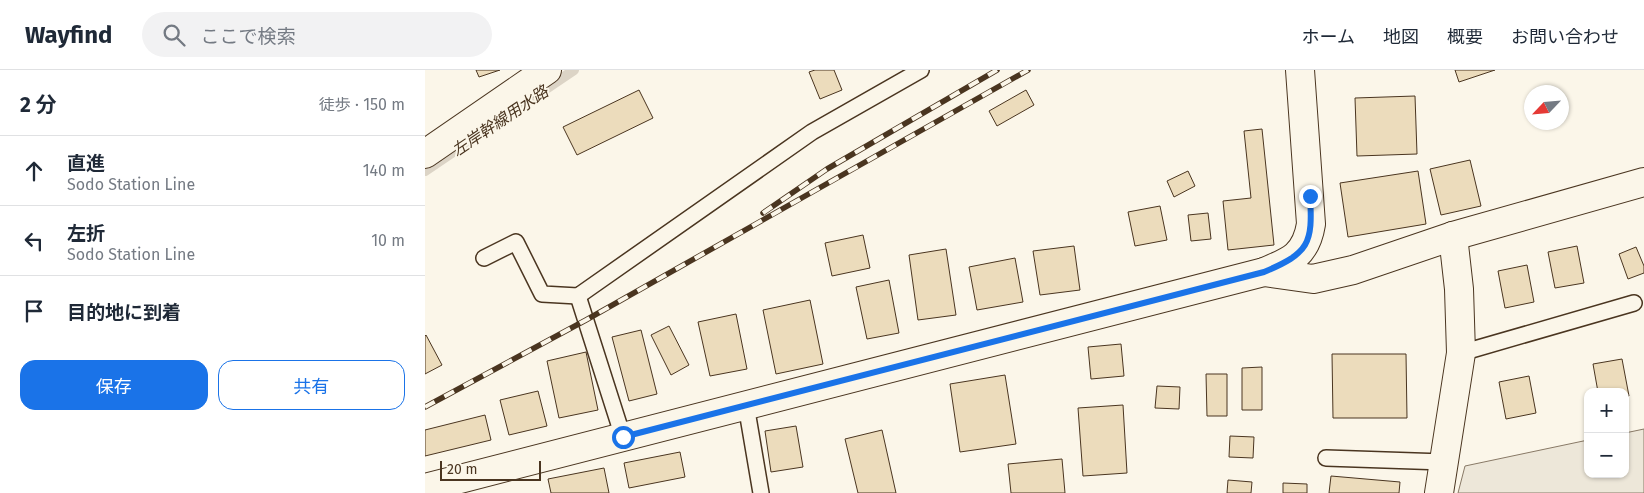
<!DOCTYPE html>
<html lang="ja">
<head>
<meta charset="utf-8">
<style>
	:root { --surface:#fff; --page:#f2f2f3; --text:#1f2937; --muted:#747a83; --line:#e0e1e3; --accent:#1a73e8 }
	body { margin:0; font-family:"Fira Sans","Noto Sans JP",sans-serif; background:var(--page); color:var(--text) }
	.controls { position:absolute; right:15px; bottom:15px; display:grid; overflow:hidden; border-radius:10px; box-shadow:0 1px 4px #0004 }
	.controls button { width:45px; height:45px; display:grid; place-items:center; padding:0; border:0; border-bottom:1px solid var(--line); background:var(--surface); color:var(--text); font:25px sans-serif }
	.compass { position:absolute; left:1099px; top:15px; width:45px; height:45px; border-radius:50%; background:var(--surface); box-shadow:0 1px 4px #0004; rotate:244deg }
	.scale { position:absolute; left:15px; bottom:12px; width:101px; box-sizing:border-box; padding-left:5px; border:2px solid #4a3520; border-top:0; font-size:14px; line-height:18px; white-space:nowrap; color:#4a3520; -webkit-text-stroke:4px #fbf6e9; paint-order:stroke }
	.stop { position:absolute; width:15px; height:15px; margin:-11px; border:4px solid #1a73e8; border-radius:50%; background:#fff }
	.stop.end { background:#1a73e8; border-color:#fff; box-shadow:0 1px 5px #0008 }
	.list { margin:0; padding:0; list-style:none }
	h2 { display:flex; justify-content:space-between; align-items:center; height:65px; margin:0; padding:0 20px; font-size:21px }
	h2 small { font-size:16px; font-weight:400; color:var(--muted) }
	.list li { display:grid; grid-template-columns:32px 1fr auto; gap:15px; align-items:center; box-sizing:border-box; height:70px; padding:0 20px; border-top:1px solid var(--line) }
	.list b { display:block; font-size:19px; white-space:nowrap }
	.list p { margin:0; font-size:16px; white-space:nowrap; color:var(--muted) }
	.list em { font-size:16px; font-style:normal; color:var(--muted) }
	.actions { display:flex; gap:10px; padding:15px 20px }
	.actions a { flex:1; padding:11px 0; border:1px solid var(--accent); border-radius:15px; text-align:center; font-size:18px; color:var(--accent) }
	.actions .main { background:var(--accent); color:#fff }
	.icon { flex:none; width:28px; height:28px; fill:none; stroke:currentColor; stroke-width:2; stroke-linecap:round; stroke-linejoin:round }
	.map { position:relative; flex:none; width:1219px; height:423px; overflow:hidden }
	header { display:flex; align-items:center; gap:30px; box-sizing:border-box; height:70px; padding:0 25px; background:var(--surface); border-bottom:1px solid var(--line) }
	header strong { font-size:24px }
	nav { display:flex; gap:28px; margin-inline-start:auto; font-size:18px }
	.search { width:350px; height:45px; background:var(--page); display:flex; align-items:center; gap:12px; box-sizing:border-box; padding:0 18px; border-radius:28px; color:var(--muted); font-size:19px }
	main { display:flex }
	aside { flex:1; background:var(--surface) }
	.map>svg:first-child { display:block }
	.parking { fill:#ede7d9; stroke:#887966 }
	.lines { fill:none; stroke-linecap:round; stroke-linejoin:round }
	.stream { stroke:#dcd4c6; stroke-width:10 }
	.building { fill:#ecdcbc; stroke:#4a3520 }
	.service-casing { stroke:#4a3520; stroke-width:18 }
	.minor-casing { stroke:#4a3520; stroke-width:30 }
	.secondary-casing { stroke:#4a3520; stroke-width:30 }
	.service { stroke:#fbf6e9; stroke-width:15 }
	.minor { stroke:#fbf6e9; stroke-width:28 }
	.secondary { stroke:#fbf6e9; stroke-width:28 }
	.rail-casing { stroke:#4a3520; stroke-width:5.5 }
	.rail { stroke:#fbf6e9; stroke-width:4; stroke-dasharray:11; stroke-linecap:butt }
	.route { stroke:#1a73e8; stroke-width:6 }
	.labels { text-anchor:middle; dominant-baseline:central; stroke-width:4; stroke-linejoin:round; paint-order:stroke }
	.water-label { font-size:16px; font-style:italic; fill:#4a3520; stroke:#fbf6e9 }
</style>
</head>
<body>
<header>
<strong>Wayfind</strong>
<div class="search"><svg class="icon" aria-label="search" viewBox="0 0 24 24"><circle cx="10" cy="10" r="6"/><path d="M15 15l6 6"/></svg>ここで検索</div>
<nav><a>ホーム</a><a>地図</a><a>概要</a><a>お問い合わせ</a></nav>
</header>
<main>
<aside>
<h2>2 分<small>徒歩 · 150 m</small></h2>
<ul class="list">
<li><svg class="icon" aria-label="ahead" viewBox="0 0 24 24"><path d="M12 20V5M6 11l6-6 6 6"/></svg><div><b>直進</b><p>Sodo Station Line</p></div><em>140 m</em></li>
<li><svg class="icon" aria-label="left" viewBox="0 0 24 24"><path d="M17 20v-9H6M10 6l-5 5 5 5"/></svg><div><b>左折</b><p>Sodo Station Line</p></div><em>10 m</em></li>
<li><svg class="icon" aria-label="arrive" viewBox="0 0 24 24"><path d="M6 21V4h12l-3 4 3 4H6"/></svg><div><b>目的地に到着</b></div></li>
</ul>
<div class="actions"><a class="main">保存</a><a>共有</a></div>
</aside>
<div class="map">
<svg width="1219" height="423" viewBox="0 0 1219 423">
	<rect width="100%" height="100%" fill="#fbf6e9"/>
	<path class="parking" d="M 1219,359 L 1219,423 L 1033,423 L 1040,396 L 1163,370 L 1163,404 L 1200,404 L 1200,363 Z"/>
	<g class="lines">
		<path class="stream" d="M 0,101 L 149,0"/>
	</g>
	<g class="building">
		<path d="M 51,0 L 75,0 L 54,7 Z"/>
		<path d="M 390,0 L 409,0 L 417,20 L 395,29 L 384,2 Z"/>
		<path d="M 1030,0 L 1070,0 L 1034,12 Z"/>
		<path d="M 214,20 L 228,48 L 152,85 L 138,57 Z"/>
		<path d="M 601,20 L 609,35 L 572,56 L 564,41 Z"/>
		<path d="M 990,26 L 992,84 L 932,86 L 930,28 Z"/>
		<path d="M 837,59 L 849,175 L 803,180 L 798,131 L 826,128 L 819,61 Z"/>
		<path d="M 1045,90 L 1056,136 L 1016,145 L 1005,99 Z"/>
		<path d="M 763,101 L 770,116 L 749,127 L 742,111 Z"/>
		<path d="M 993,101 L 1001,154 L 923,167 L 915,113 Z"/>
		<path d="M 735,136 L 742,170 L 710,176 L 703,142 Z"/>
		<path d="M 783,143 L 786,169 L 766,171 L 763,145 Z"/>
		<path d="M 438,165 L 445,198 L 407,206 L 400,173 Z"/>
		<path d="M 649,176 L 655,220 L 615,225 L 608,181 Z"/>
		<path d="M 1152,176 L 1159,213 L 1130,218 L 1123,182 Z"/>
		<path d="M 1211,177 L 1219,196 L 1219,203 L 1203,209 L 1194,184 Z"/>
		<path d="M 521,179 L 531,245 L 493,250 L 484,185 Z"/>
		<path d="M 590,188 L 598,232 L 552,240 L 544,197 Z"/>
		<path d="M 1102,195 L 1109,232 L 1080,238 L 1073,201 Z"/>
		<path d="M 464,210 L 474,263 L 442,269 L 431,217 Z"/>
		<path d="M 385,230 L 398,294 L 351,304 L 338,240 Z"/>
		<path d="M 311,244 L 322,299 L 285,306 L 273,252 Z"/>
		<path d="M 244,256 L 264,295 L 246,305 L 226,265 Z"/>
		<path d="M 216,260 L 232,324 L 204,331 L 187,267 Z"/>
		<path d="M 1,265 L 17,295 L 0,304 L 0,266 Z"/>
		<path d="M 696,274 L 699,306 L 666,309 L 663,277 Z"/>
		<path d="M 161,282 L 173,340 L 134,348 L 122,291 Z"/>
		<path d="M 907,284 L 981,284 L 982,348 L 908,348 Z"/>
		<path d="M 1197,289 L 1204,326 L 1200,326 L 1200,322 L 1173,322 L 1168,294 Z"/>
		<path d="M 837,297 L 837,340 L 817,340 L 817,298 Z"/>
		<path d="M 781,304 L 802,304 L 802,346 L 782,346 Z"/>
		<path d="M 580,305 L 591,374 L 535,382 L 525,314 Z"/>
		<path d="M 1104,306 L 1111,343 L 1081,349 L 1074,312 Z"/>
		<path d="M 732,316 L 755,317 L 754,339 L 730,338 Z"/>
		<path d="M 113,321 L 122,356 L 84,365 L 75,330 Z"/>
		<path d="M 698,335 L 702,403 L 658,406 L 653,338 Z"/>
		<path d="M 60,345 L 66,370 L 0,386 L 0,360 Z"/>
		<path d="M 371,356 L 378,397 L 346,402 L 340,361 Z"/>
		<path d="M 457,360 L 471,423 L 433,423 L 420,369 Z"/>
		<path d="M 805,366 L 829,367 L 828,388 L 804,387 Z"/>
		<path d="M 255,382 L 260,407 L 204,418 L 199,393 Z"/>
		<path d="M 637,389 L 640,423 L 586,423 L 583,394 Z"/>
		<path d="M 179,398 L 184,423 L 126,423 L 123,409 Z"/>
		<path d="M 906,406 L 975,412 L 974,423 L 904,423 Z"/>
		<path d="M 803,410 L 827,412 L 826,423 L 802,423 Z"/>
		<path d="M 858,413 L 882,414 L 882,423 L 858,423 Z"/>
	</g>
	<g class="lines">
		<g class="service-casing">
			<g id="service">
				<path d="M 59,188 L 91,172 L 117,224 L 153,226 L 387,62 L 496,0"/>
				<path d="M 153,226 L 198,367"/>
				<path d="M 1036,283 L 1209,233"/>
				<path d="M 321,335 L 336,423"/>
				<path d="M 901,388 L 1019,392"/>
			</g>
		</g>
		<g class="minor-casing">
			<g id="minor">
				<path d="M 0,84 L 122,0"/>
				<path d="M 839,202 L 888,209 L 928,200 L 1028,166 L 1219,112"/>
				<path d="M 1014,423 L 1036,283 L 1034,219 L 1028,166"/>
			</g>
		</g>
		<g class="secondary-casing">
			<path id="secondary" d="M 0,418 L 839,202 C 866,191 881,185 886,154 L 875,0"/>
		</g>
		<use href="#service" class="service"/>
		<use href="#minor" class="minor"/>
		<use href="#secondary" class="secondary"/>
		<g class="rail-casing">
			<g id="rail">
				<path d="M 338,143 L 402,99 L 572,0"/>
				<path d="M 0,337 L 161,250 L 603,0"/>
			</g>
		</g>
		<use href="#rail" class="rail"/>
	</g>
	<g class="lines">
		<path class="route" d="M 198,367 L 839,202 C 884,183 888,174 885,126"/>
	</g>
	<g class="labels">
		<g class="water-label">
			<text transform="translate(75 51) rotate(-34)">左岸幹線用水路</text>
		</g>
	</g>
</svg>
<div class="controls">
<button>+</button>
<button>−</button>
</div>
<svg class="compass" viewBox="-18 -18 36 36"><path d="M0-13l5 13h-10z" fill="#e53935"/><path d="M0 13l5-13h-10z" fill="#747a83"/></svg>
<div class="scale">20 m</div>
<div class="stop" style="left:198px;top:367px"></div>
<div class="stop end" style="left:885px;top:126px"></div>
</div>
</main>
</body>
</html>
